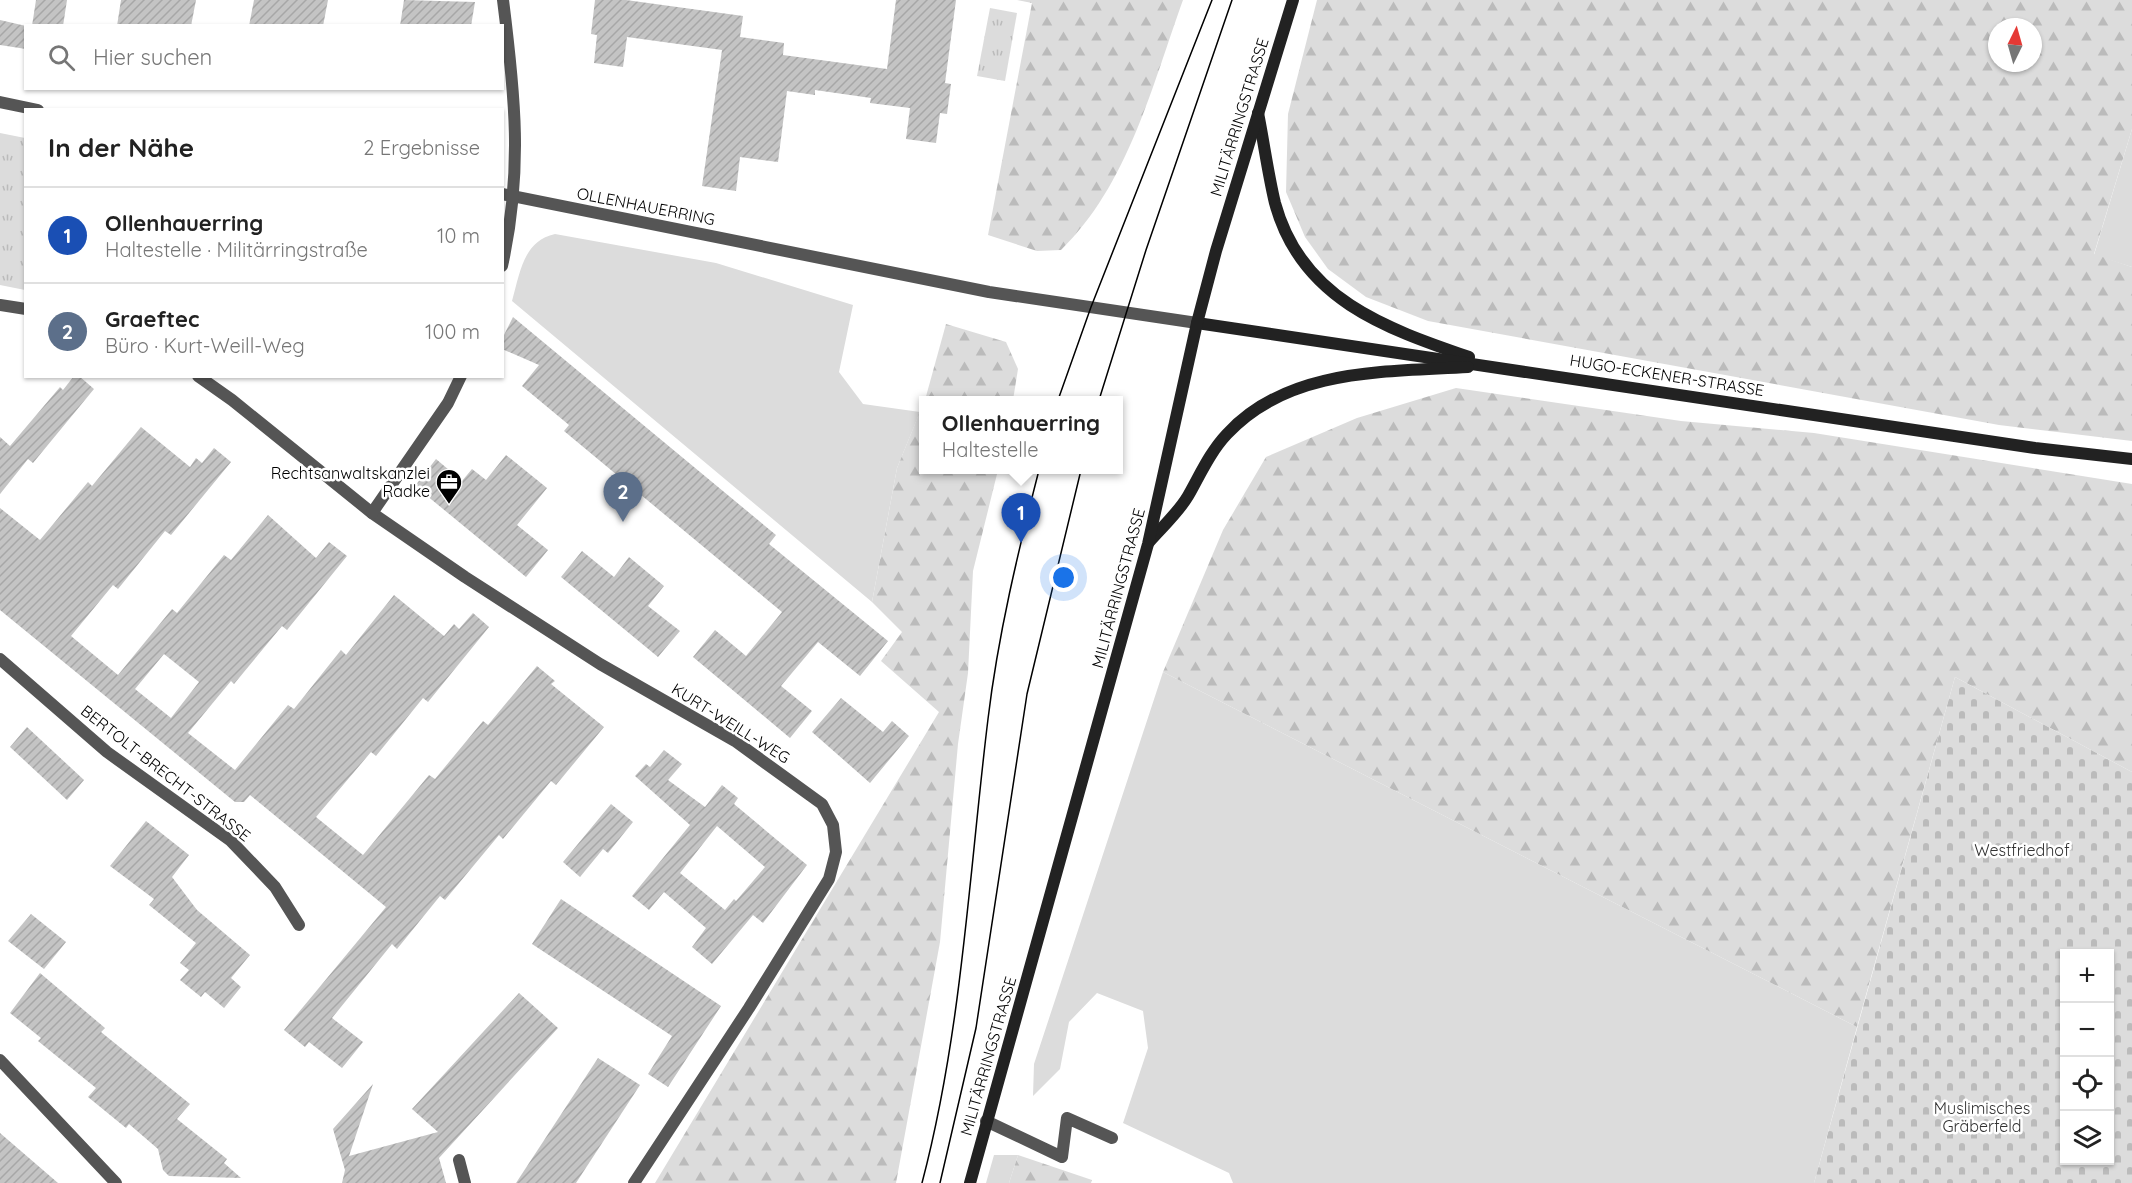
<!DOCTYPE html>
<html lang="de">
<head>
<meta charset="utf-8">
<style>
	:root { --surface:#fff; --page:#f6f6f6; --text:#222; --muted:#767676; --line:#e0e0e0; --accent:#ea580c }
	body { margin:0; font-family:Quicksand,sans-serif; background:var(--page); color:var(--text) }
	.controls { position:absolute; right:18px; bottom:18px; display:grid; overflow:hidden; border-radius:0px; box-shadow:0 2px 4px #0004 }
	.controls button { width:54px; height:54px; display:grid; place-items:center; padding:0; border:0; border-bottom:2px solid var(--line); background:var(--surface); color:var(--text); font:30px sans-serif }
	.compass { position:absolute; left:1988px; top:18px; width:54px; height:54px; border-radius:50%; background:var(--surface); box-shadow:0 2px 4px #0004; rotate:5deg }
	.you { position:absolute; left:1064px; top:578px; width:21px; height:21px; margin:-15px; border:4px solid #fff; border-radius:50%; background:#1a73e8; box-shadow:0 0 0 9px #1a73e833 }
	.badge { display:grid; place-items:center; width:39px; height:39px; border-radius:50%; background:var(--accent); color:#fff; font-size:20px; font-weight:700 }
	.pin { position:absolute; translate:-50% -50px; filter:drop-shadow(0 2px 3px #0008) }
	.pin::after { content:''; position:absolute; top:32px; width:21px; height:18px; background:inherit; clip-path:polygon(0 0,100% 0,50% 100%) }
	.popup { position:absolute; left:919px; top:396px; width:204px; height:78px; box-sizing:border-box; display:grid; place-content:center; border-radius:0px; background:var(--surface); filter:drop-shadow(0 2px 4px #0005); font-size:20px; white-space:nowrap; color:var(--muted) }
	.popup b { font-size:22px; color:var(--text) }
	.popup::after { content:''; position:absolute; left:50%; top:100%; margin-left:-12px; border:12px solid transparent; border-top-color:var(--surface) }
	.list { margin:0; padding:0; list-style:none }
	h2 { display:flex; justify-content:space-between; align-items:center; height:78px; margin:0; padding:0 24px; font-size:26px }
	h2 small { font-size:20px; font-weight:400; color:var(--muted) }
	.list li { display:grid; grid-template-columns:39px 1fr auto; gap:18px; align-items:center; box-sizing:border-box; height:96px; padding:0 24px; border-top:2px solid var(--line) }
	.list b { display:block; font-size:22px; white-space:nowrap }
	.list p { margin:0; font-size:20px; white-space:nowrap; color:var(--muted) }
	.list em { font-size:20px; font-style:normal; color:var(--muted) }
	.icon { flex:none; width:33px; height:33px; fill:none; stroke:currentColor; stroke-width:2; stroke-linecap:round; stroke-linejoin:round }
	.map { position:relative; flex:none; width:2132px; height:1183px; overflow:hidden }
	.search { position:absolute; background:var(--surface); box-shadow:0 2px 4px #0004; left:24px; top:24px; width:480px; height:66px; display:flex; align-items:center; gap:15px; box-sizing:border-box; padding:0 21px; border-radius:0px; color:var(--muted); font-size:22px }
	.panel { position:absolute; background:var(--surface); box-shadow:0 2px 4px #0004; left:24px; top:108px; width:480px; height:270px; border-radius:0px }
	.map>svg:first-child { display:block }
	.grass { fill:#dcdcdc }
	.forest { fill:url(#forest-firs); fill-rule:evenodd }
	.cemetery { fill:url(#cemetery-stones); fill-rule:evenodd }
	.park { fill:url(#park-tufts) }
	.building { fill:url(#building-hatch); fill-rule:evenodd }
	.lines { fill:none; stroke-linecap:round; stroke-linejoin:round }
	.service { stroke:#555; stroke-width:12 }
	.minor { stroke:#555; stroke-width:12 }
	.secondary { stroke:#222; stroke-width:12 }
	.tram { stroke:#000; stroke-width:1.5 }
	.labels { text-anchor:middle; dominant-baseline:central; stroke-width:5; stroke-linejoin:round; paint-order:stroke }
	.street-label { font-size:16px; fill:#000; stroke:#fff }
	.poi-label { font-size:16px; fill:#000; stroke:#fff; text-anchor:end }
	.park-label { font-size:16px; fill:#333; stroke:#fff }
</style>
</head>
<body>
<div class="map">
<svg width="2132" height="1183" viewBox="0 0 2132 1183">
	<defs>
		<pattern id="forest-firs" width="22" height="20" patternUnits="userSpaceOnUse" patternTransform="scale(1.5)"><rect width="22" height="20" fill="#dcdcdc"/><path d="M5 1l3.5 6h-7zM16 11l3.5 6h-7z" fill="#bbb"/></pattern>
		<pattern id="cemetery-stones" width="16" height="16" patternUnits="userSpaceOnUse" patternTransform="scale(1.5)"><rect width="16" height="16" fill="#dcdcdc"/><path d="M2 7V4a2 2 0 0 1 4 0v3zM10 15v-3a2 2 0 0 1 4 0v3z" fill="#bbb"/></pattern>
		<pattern id="park-tufts" width="24" height="20" patternUnits="userSpaceOnUse" patternTransform="scale(1.5)"><rect width="24" height="20" fill="#dcdcdc"/><path d="M3 7l-1-3M5 7V3M7 7l1-3M15 17l-1-3M17 17v-4M19 17l1-3" fill="none" stroke="#bbb"/></pattern>
		<pattern id="building-hatch" width="6" height="6" patternUnits="userSpaceOnUse" patternTransform="scale(1.5)"><rect width="6" height="6" fill="#c4c4c4"/><path d="M-1 1l2-2M0 6l6-6M5 7l2-2" fill="none" stroke="#a7a7a7"/></pattern>
	</defs>
	<rect width="100%" height="100%" fill="#fff"/>
	<g class="grass">
		<path d="M 2132,129 L 2132,267 L 2094,255 Z"/>
		<path d="M 555,234 L 716,263 L 853,305 L 839,372 L 863,404 L 920,412 L 897,468 L 872,602 L 512,301 C 520,273 523,241 555,234 Z"/>
		<path d="M 1163,672 L 1857,1027 L 1814,1183 L 1233,1183 L 1229,1173 L 1123,1123 L 1148,1048 L 1143,1011 L 1097,993 L 1069,1022 L 1060,1069 L 1033,1096 L 1034,1064 Z"/>
		<path d="M 994,1155 L 1018,1155 L 1009,1183 L 986,1183 Z"/>
	</g>
	<g class="forest">
		<path d="M 1017,0 L 1183,0 C 1152,86 1128,185 1061,250 L 1037,251 L 988,235 L 1032,3 Z"/>
		<path d="M 1317,0 L 2132,0 L 2132,129 L 2094,254 L 2132,267 L 2132,441 L 1999,425 L 1428,321 L 1366,297 L 1328,269 L 1305,237 L 1286,192 L 1288,114 ZM 1997,27 L 2033,27 L 2033,63 L 1997,63 Z"/>
		<path d="M 946,324 L 1006,342 L 1018,369 L 1013,400 L 925,400 Z"/>
		<path d="M 1456,388 L 1681,421 L 1814,433 L 2132,484 L 2132,772 L 1955,677 L 1857,1027 L 1163,672 L 1223,530 L 1266,457 L 1357,418 Z"/>
		<path d="M 923,404 L 924,470 L 998,470 L 973,571 L 968,673 L 958,744 L 940,942 L 896,1183 L 655,1183 L 939,712 L 881,661 L 902,632 L 872,602 L 897,468 Z"/>
		<path d="M 1018,1155 L 1092,1180 L 1091,1183 L 1009,1183 Z"/>
	</g>
	<path class="cemetery" d="M 1955,677 L 2132,772 L 2132,1183 L 1814,1183 ZM 2064,954 L 2110,954 L 2110,1160 L 2064,1160 Z"/>
	<g class="park">
		<path d="M 990,8 L 1017,13 L 1005,81 L 977,76 Z"/>
		<path d="M 0,133 L 25,138 L 25,290 L 0,285 Z"/>
	</g>
	<g class="building">
		<path d="M 36,0 L 67,0 L 63,26 L 32,26 Z"/>
		<path d="M 121,0 L 196,0 L 191,26 L 117,26 Z"/>
		<path d="M 254,0 L 328,0 L 323,26 L 249,26 Z"/>
		<path d="M 404,0 L 475,2 L 471,26 L 400,26 Z"/>
		<path d="M 595,0 L 626,0 L 743,16 L 740,37 L 784,43 L 783,55 L 887,69 L 896,0 L 956,0 L 945,83 L 951,84 L 947,114 L 940,113 L 936,143 L 906,139 L 910,108 L 870,103 L 871,98 L 815,90 L 815,95 L 787,91 L 778,162 L 740,157 L 736,191 L 702,186 L 722,50 L 627,37 L 623,67 L 594,63 L 597,35 L 591,34 Z"/>
		<path d="M 0,20 L 26,26 L 26,49 L 0,45 Z"/>
		<path d="M 513,317 L 776,535 L 769,544 L 888,641 L 860,676 L 818,642 L 781,686 L 812,711 L 790,738 L 693,657 L 715,630 L 746,656 L 782,612 L 564,431 L 569,425 L 522,386 L 539,365 L 502,349 L 502,339 Z"/>
		<path d="M 74,376 L 79,376 L 94,389 L 33,463 L 28,459 L 0,494 L 0,437 L 10,446 L 60,387 L 63,390 Z"/>
		<path d="M 141,427 L 190,467 L 196,458 L 202,463 L 214,448 L 231,462 L 171,535 L 165,531 L 118,589 L 113,585 L 71,636 L 118,675 L 172,609 L 177,613 L 224,555 L 231,560 L 268,515 L 316,558 L 329,542 L 347,556 L 287,630 L 282,626 L 234,684 L 231,681 L 188,733 L 235,770 L 288,705 L 294,709 L 341,650 L 346,655 L 394,595 L 444,636 L 454,624 L 459,629 L 473,613 L 489,627 L 428,702 L 423,698 L 376,756 L 371,752 L 316,817 L 363,855 L 429,775 L 435,779 L 483,721 L 488,725 L 537,666 L 555,681 L 551,684 L 604,727 L 556,785 L 551,781 L 503,839 L 499,835 L 445,900 L 440,896 L 397,949 L 392,944 L 332,1018 L 363,1042 L 342,1068 L 309,1042 L 305,1047 L 284,1030 L 386,907 L 250,795 L 244,802 L 235,802 L 0,610 L 0,508 L 40,540 L 88,482 L 92,486 ZM 164,654 L 199,682 L 171,718 L 135,689 Z"/>
		<path d="M 506,455 L 547,488 L 517,525 L 548,550 L 526,577 L 415,486 L 436,459 L 462,481 L 472,469 L 486,480 Z"/>
		<path d="M 582,551 L 614,577 L 629,557 L 664,586 L 648,606 L 680,631 L 658,657 L 561,577 Z"/>
		<path d="M 841,698 L 883,732 L 892,721 L 909,736 L 870,783 L 812,732 Z"/>
		<path d="M 27,727 L 84,780 L 67,800 L 10,747 Z"/>
		<path d="M 664,750 L 682,764 L 668,780 L 705,807 L 722,785 L 738,798 L 734,804 L 807,865 L 763,923 L 753,915 L 712,964 L 692,947 L 706,928 L 664,892 L 649,910 L 632,896 L 690,825 L 635,776 L 646,764 L 650,767 ZM 717,826 L 765,867 L 736,901 L 734,899 L 725,910 L 680,873 Z"/>
		<path d="M 611,804 L 633,822 L 608,853 L 603,849 L 580,877 L 563,862 Z"/>
		<path d="M 146,821 L 189,855 L 172,877 L 197,910 L 250,955 L 231,978 L 241,987 L 224,1008 L 205,992 L 201,997 L 180,980 L 189,970 L 180,963 L 196,943 L 149,905 L 154,899 L 110,866 Z"/>
		<path d="M 561,899 L 721,1006 L 668,1087 L 648,1074 L 672,1036 L 532,944 Z"/>
		<path d="M 31,914 L 66,942 L 44,969 L 8,941 Z"/>
		<path d="M 40,973 L 105,1028 L 101,1032 L 190,1104 L 177,1119 L 227,1159 L 224,1163 L 241,1178 L 169,1176 L 163,1170 L 158,1149 L 129,1124 L 126,1128 L 88,1097 L 96,1088 L 38,1041 L 41,1038 L 10,1013 Z"/>
		<path d="M 519,993 L 558,1028 L 439,1158 L 446,1183 L 342,1183 L 345,1170 L 333,1129 L 373,1084 L 349,1156 L 438,1132 L 412,1109 Z"/>
		<path d="M 598,1058 L 640,1085 L 576,1183 L 516,1183 Z"/>
		<path d="M 0,1133 L 58,1183 L 0,1183 Z"/>
	</g>
	<g class="lines">
		<g class="service">
			<path d="M 986,1121 L 1062,1157 L 1067,1118 L 1112,1138"/>
			<path d="M 459,1160 L 465,1183"/>
		</g>
		<g class="minor">
			<path d="M 0,102 L 38,110"/>
			<path d="M 502,194 L 989,292 L 1197,323"/>
			<path d="M 502,266 C 523,171 515,95 503,0"/>
			<path d="M 0,305 L 26,309"/>
			<path d="M 198,376 L 232,400 L 372,513 L 465,577 L 600,664 L 735,741 L 822,804 L 833,825 L 836,852 L 829,879 L 749,1008 L 634,1183"/>
			<path d="M 372,513 L 448,403 L 461,376"/>
			<path d="M 0,659 L 107,752 L 231,841 L 275,887 L 299,925"/>
			<path d="M 0,1060 L 116,1183"/>
		</g>
		<g class="secondary">
			<path d="M 1258,113 C 1264,143 1268,174 1275,203 C 1301,299 1385,328 1469,357"/>
			<path d="M 1197,323 L 2035,448 L 2132,459"/>
			<path d="M 1149,542 C 1162,527 1178,513 1188,496 C 1200,475 1210,452 1227,434 C 1288,368 1385,372 1468,367"/>
			<path d="M 970,1183 L 1148,544 L 1197,323 L 1216,251 L 1293,0"/>
		</g>
		<g class="tram">
			<path d="M 1058,400 L 1091,307 L 1212,0"/>
			<path d="M 1099,400 L 1146,250 L 1232,0"/>
			<path d="M 922,1183 C 962,1031 969,874 988,719 C 998,635 1018,552 1039,470"/>
			<path d="M 940,1183 L 976,1028 L 1027,694 L 1081,470"/>
		</g>
	</g>
	<defs>
		<g id="office-pin" transform="scale(1.35)"><path d="M0 17L-7.5 6A9.5 9.5 0 1 1 7.5 6Z" fill="#000" stroke="#fff"/><path d="M-6-3h4V-5.5h4V-3h4V5H-6ZM-1-4.5V-3h2v-1.5ZM-6 0V1H6V0Z" fill="#fff"/></g>
	</defs>
	<g fill-rule="evenodd">
		<use href="#office-pin" x="449" y="482"/>
	</g>
	<g class="labels">
		<g class="street-label">
			<text transform="translate(1239 117) rotate(-73)">MILITÄRRINGSTRASSE</text>
			<text transform="translate(646 206) rotate(11)">OLLENHAUERRING</text>
			<text transform="translate(1667 375) rotate(9)">HUGO-ECKENER-STRASSE</text>
			<text transform="translate(1118 588) rotate(-75)">MILITÄRRINGSTRASSE</text>
			<text transform="translate(731 723) rotate(32)">KURT-WEILL-WEG</text>
			<text transform="translate(166 773) rotate(38)">BERTOLT-BRECHT-STRASSE</text>
			<text transform="translate(988 1056) rotate(-74)">MILITÄRRINGSTRASSE</text>
		</g>
		<g class="poi-label">
			<text x="430" y="473">Rechtsanwaltskanzlei<tspan x="430" dy="18">Radke</tspan></text>
		</g>
		<g class="park-label">
			<text x="2022" y="850">Westfriedhof</text>
			<text x="1982" y="1108">Muslimisches<tspan x="1982" dy="18">Gräberfeld</tspan></text>
		</g>
	</g>
</svg>
<div class="controls">
<button>+</button>
<button>−</button>
<button><svg class="icon" aria-label="locate" viewBox="0 0 24 24"><circle cx="12" cy="12" r="6"/><path d="M12 2v4M12 18v4M2 12h4M18 12h4"/></svg></button>
<button><svg class="icon" aria-label="layers" viewBox="0 0 24 24"><path d="M12 4l9 5-9 5-9-5zM3 14l9 5 9-5"/></svg></button>
</div>
<svg class="compass" viewBox="-18 -18 36 36"><path d="M0-13l5 13h-10z" fill="#e53935"/><path d="M0 13l5-13h-10z" fill="#767676"/></svg>
<div class="you"></div>
<div class="pin badge" style="left:1021px;top:543px;background:#1a4fb4">1</div>
<div class="popup"><b>Ollenhauerring</b>Haltestelle</div>
<div class="pin badge" style="left:623px;top:522px;background:#5c6f8a">2</div>
<div class="search"><svg class="icon" aria-label="search" viewBox="0 0 24 24"><circle cx="10" cy="10" r="6"/><path d="M15 15l6 6"/></svg>Hier suchen</div>
<section class="panel">
<h2>In der Nähe<small>2 Ergebnisse</small></h2>
<ul class="list">
<li><span class="badge" style="background:#1a4fb4">1</span><div><b>Ollenhauerring</b><p>Haltestelle · Militärringstraße</p></div><em>10 m</em></li>
<li><span class="badge" style="background:#5c6f8a">2</span><div><b>Graeftec</b><p>Büro · Kurt-Weill-Weg</p></div><em>100 m</em></li>
</ul>
</section>
</div>
</body>
</html>
